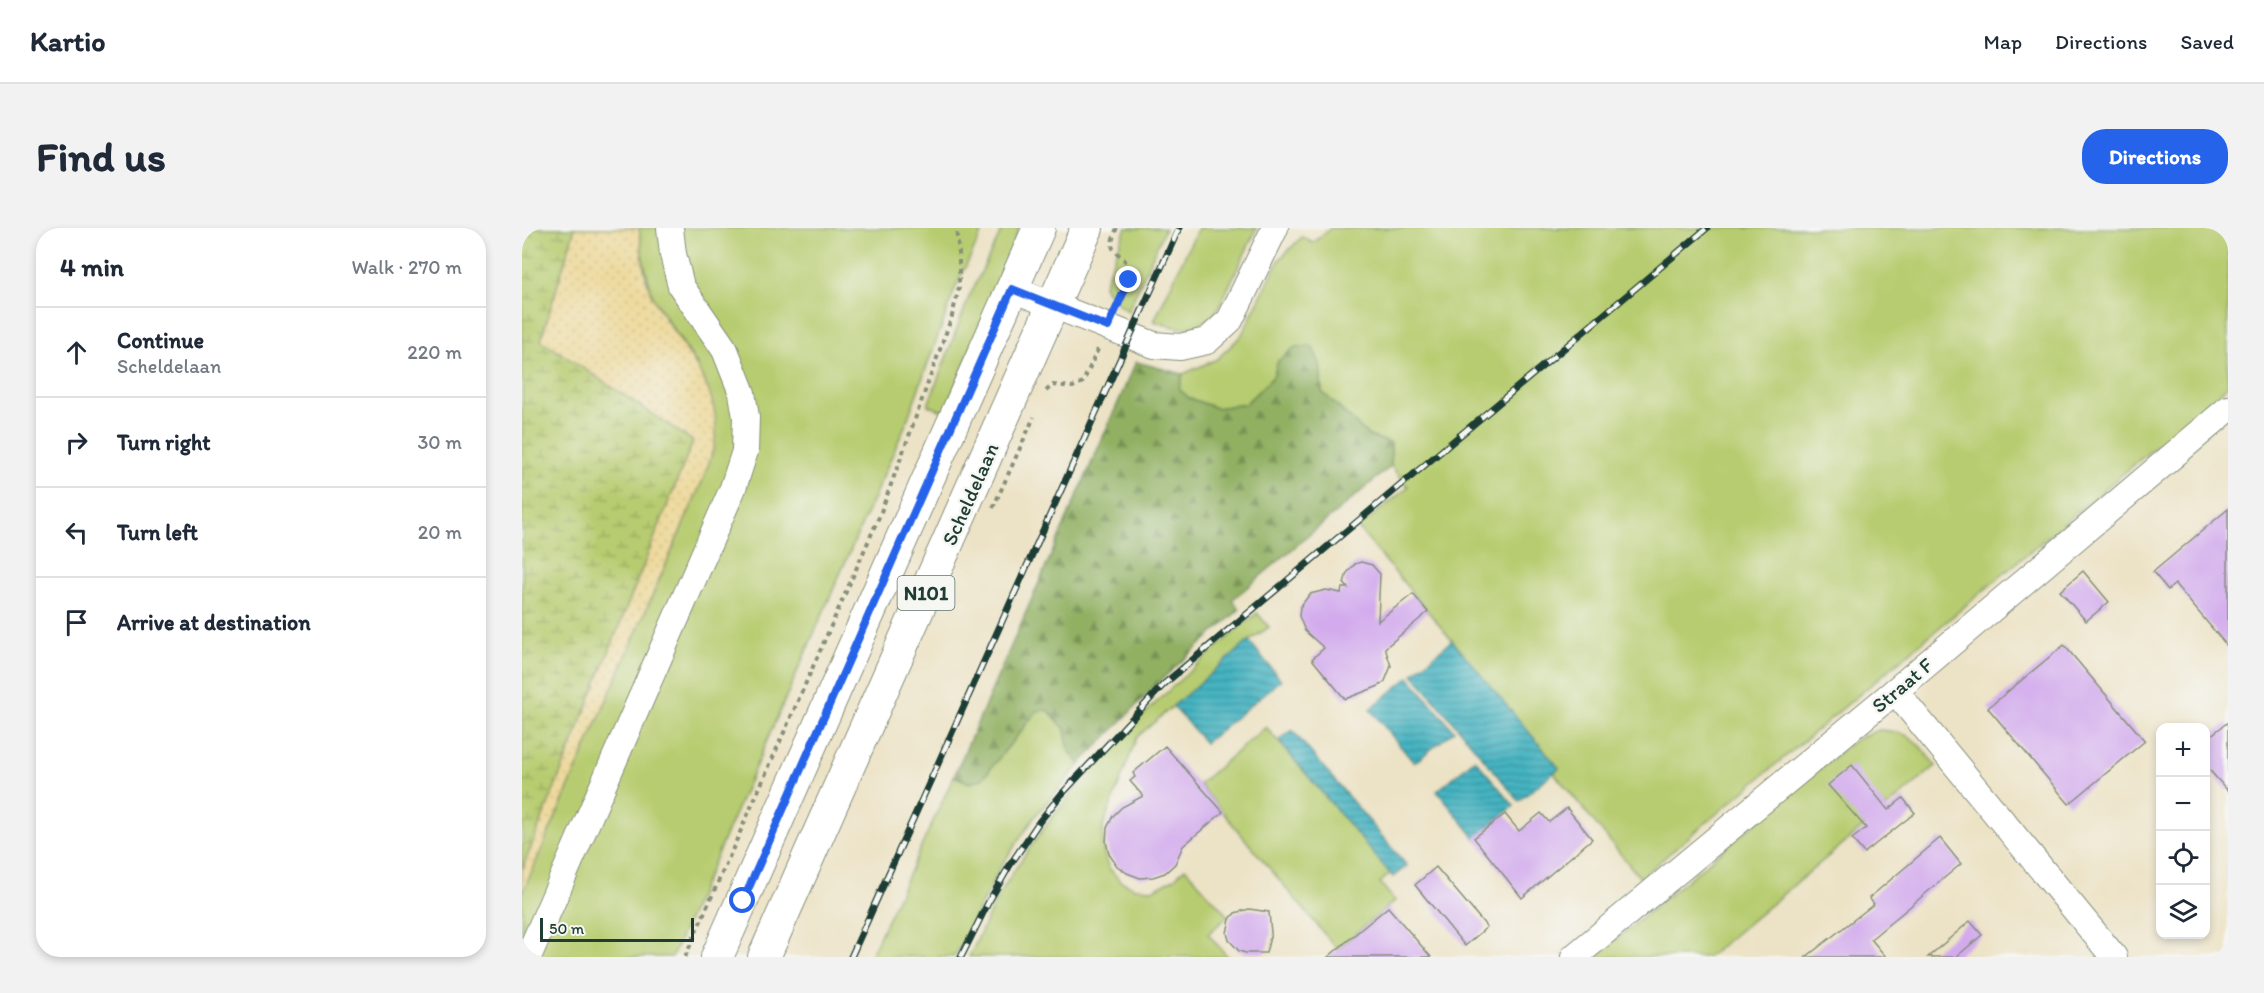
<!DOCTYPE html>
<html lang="en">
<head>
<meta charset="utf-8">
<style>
	:root { --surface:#fff; --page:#f2f2f3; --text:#1f2937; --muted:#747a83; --line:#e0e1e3; --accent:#2563eb }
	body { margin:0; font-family:Itim,sans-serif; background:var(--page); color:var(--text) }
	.controls { position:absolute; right:18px; bottom:18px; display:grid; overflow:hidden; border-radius:12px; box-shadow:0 3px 9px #0003 }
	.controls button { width:54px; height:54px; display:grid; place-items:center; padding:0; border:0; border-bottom:2px solid var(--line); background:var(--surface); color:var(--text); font:30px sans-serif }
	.scale { position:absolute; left:18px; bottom:15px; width:154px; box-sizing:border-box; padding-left:6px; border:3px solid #1f3d34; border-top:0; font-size:16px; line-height:21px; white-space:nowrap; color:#1f3d34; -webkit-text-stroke:4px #f6f6f2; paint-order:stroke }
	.stop { position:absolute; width:18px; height:18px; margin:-14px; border:4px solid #2563eb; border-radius:50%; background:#fff }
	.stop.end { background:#2563eb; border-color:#fff; box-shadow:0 2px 6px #0008 }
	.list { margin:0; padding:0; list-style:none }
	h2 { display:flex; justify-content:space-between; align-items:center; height:78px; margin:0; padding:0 24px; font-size:26px }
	h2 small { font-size:20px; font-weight:400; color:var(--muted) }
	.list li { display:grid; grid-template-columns:39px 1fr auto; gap:18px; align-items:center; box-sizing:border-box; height:90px; padding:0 24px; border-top:2px solid var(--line) }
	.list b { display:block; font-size:22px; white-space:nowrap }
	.list p { margin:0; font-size:20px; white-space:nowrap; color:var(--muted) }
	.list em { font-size:20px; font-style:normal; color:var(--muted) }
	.icon { flex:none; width:33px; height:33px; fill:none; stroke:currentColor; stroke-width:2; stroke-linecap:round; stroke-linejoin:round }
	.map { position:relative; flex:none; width:1706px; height:729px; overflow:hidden; border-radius:24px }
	header { display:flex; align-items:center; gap:36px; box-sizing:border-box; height:84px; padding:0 30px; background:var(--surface); border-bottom:2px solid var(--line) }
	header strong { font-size:28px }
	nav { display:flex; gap:33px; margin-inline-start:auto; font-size:21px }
	.intro { display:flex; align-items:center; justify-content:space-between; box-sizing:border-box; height:144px; padding:0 36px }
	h1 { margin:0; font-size:42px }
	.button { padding:15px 27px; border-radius:24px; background:var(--accent); color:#fff; font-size:21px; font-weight:700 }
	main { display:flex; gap:36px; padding:0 36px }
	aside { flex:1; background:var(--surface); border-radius:24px; box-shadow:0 3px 9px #0003 }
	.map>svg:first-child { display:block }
	.green { fill:#b7cc70; stroke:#6b8452; stroke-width:1.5 }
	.forest { fill:url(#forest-firs); stroke:#58764b; stroke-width:1.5 }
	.wetland { fill:url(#wetland-marsh); stroke:#6b8452; stroke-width:1.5 }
	.sand { fill:url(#sand-dots); stroke:#868c69; stroke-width:1.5 }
	.water { fill:url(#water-rules); stroke:#32787a; stroke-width:1.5 }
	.building { fill:#d2aaed }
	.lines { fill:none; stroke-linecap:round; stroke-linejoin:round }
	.minor-casing { stroke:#86907c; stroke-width:28 }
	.major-casing { stroke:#86907c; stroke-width:34 }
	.path { stroke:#86907c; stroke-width:4; stroke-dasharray:4.5 4.5; stroke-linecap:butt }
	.minor { stroke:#fff; stroke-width:26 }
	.major { stroke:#fff; stroke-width:32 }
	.rail-casing { stroke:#1f3d34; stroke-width:7 }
	.rail { stroke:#f6f6f2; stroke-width:4.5; stroke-dasharray:14; stroke-linecap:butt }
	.route { stroke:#2563eb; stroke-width:8 }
	.labels { text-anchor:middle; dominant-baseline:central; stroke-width:5; stroke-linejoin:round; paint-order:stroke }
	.shield { fill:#f6f6f2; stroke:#60746d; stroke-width:1.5 }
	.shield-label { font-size:20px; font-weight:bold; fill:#1f3d34 }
	.street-label { font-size:21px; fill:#1f3d34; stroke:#f6f6f2 }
</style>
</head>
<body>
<header>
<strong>Kartio</strong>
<nav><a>Map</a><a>Directions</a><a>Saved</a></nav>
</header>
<div class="intro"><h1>Find us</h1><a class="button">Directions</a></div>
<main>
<aside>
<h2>4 min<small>Walk · 270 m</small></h2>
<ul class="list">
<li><svg class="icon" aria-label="ahead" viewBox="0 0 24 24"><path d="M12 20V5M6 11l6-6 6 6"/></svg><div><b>Continue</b><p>Scheldelaan</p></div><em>220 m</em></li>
<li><svg class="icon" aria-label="right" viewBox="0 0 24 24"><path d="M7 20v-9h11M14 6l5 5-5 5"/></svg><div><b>Turn right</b></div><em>30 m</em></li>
<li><svg class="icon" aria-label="left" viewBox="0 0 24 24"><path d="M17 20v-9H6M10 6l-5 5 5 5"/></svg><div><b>Turn left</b></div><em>20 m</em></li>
<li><svg class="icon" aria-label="arrive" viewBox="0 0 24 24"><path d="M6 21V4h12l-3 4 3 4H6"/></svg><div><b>Arrive at destination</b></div></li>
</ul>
</aside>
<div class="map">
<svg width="1706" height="729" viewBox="0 0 1706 729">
	<defs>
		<pattern id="forest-firs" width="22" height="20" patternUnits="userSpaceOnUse" patternTransform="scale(1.5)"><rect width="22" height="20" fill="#91b062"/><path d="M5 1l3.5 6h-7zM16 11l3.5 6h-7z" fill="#769052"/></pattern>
		<pattern id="wetland-marsh" width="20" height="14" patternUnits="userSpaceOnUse" patternTransform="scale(1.5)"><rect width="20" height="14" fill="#b7cc70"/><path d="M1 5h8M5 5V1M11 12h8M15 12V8" fill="none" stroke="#94a75d"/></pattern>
		<pattern id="sand-dots" width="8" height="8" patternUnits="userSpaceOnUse" patternTransform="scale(1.5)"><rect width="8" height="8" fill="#eeda9e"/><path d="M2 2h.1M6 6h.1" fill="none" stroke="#ccbc89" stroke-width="1.8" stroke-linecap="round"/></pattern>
		<pattern id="water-rules" width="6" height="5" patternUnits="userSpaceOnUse" patternTransform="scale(1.5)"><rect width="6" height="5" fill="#45b3c1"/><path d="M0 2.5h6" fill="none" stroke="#39939e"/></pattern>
	</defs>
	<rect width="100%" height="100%" fill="#f6f6f2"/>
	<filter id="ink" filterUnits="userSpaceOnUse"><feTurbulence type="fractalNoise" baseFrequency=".0167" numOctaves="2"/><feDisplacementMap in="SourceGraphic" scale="12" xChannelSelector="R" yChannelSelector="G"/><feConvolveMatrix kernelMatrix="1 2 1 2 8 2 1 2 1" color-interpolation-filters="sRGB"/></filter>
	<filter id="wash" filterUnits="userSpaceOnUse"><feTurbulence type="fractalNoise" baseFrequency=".008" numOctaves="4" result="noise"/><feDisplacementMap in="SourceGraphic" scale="24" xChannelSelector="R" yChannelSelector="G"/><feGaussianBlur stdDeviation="1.35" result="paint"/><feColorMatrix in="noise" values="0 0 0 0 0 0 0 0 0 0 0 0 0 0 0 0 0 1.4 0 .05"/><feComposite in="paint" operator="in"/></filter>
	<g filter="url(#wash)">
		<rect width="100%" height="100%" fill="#ece2c5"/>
		<g class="green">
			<path d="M 117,0 L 462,0 L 433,61 L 383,198 L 150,729 L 0,729 L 0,666 L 182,249 L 176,138 L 131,70 L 121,31 Z"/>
			<path d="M 481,0 L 497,0 L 423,184 L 406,177 L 447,69 Z"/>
			<path d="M 604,0 L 643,0 L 606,83 C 595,75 587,70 582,57 Z"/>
			<path d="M 676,0 L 735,0 L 696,81 C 676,105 659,103 632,93 Z"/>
			<path d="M 809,0 L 1706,0 L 1706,158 L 1118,650 L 1032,545 L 1037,540 L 836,300 L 886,259 L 869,238 L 869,215 L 847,208 L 800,164 L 798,136 L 756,133 L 751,149 L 723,176 L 694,180 L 667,170 L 656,160 L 661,146 L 695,131 L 719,108 L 757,32 L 780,9 L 791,15 Z"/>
			<path d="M 735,385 L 747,399 L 727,413 L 615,509 L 581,598 L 581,623 L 587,640 L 598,653 L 613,660 L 632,661 L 652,651 L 663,640 L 706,688 L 686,706 L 706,729 L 447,729 C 457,709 466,687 477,667 C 543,557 637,466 735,385 Z"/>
			<path d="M 526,482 L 543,501 L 547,523 L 558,536 L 514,587 L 479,638 L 432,729 L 348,729 L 432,548 L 448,555 L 460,551 L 515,483 Z"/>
			<path d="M 744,499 L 868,645 L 858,655 L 873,673 L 815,721 L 677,556 Z"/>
			<path d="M 1357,502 C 1391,504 1393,512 1414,538 L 1186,729 L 1073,729 L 1330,514 L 1341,508 Z"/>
		</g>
		<path class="forest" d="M 790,118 L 798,136 L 800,164 L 847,208 L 869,215 L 869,238 L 710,372 L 718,381 L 639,452 L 558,536 L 547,523 L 543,501 L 526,482 L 515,483 L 460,551 L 448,555 L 432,548 L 614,134 L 661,146 L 657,161 L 667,170 L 694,180 L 723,176 L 751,149 L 756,133 L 773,119 Z"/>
		<path class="wetland" d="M 0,0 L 53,0 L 19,112 L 171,213 L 0,642 Z"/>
		<path class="sand" d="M 53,0 L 117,0 C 120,23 121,51 132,72 C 157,119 204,159 192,218 C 190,228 185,239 182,249 L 0,666 L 0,642 L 171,213 L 19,112 Z"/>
		<g class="water">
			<path d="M 930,412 L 1037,540 L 997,573 L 891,446 Z"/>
			<path d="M 727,413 L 759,452 L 683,515 L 651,478 Z"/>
			<path d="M 887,449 L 932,503 L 892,535 L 848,481 Z"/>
			<path d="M 770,502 L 885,638 L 871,649 L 757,513 Z"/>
			<path d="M 953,531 L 992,578 L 953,610 L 915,563 Z"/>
		</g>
		<g id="blocks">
			<g class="building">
				<path d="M 1706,281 L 1706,419 L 1653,356 L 1646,362 L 1631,344 Z"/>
				<path d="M 839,334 L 850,337 L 858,346 L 856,393 L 891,366 L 906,384 L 863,420 L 869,438 L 863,453 L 857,458 L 823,471 L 790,431 L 802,420 L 783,403 L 777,388 L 778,379 L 788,366 L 804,362 L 819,365 L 820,360 L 826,360 L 822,355 L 825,345 L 833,336 Z"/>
				<path d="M 1561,343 L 1587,374 L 1564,393 L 1538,363 Z"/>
				<path d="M 1542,417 L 1623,513 L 1547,576 L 1466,480 Z"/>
				<path d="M 1706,494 L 1706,563 L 1683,537 L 1683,512 Z"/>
				<path d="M 643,518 L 701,584 L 661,618 L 653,636 L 643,645 L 631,649 L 618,650 L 605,645 L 595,638 L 587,626 L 584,614 L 585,600 L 591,588 L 600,579 L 621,568 L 608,553 L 613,549 L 611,545 Z"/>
				<path d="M 1330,537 L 1366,582 L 1381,570 L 1393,585 L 1342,625 L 1330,611 L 1344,600 L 1306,557 Z"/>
				<path d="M 1045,580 L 1070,611 L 1000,670 L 952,610 L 983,586 L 997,603 L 1019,585 L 1027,594 Z"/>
				<path d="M 1418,610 L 1439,636 L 1349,711 L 1364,729 L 1284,729 L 1352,676 L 1347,670 Z"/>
				<path d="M 914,639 L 965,699 L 943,718 L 893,657 Z"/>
				<path d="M 866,679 L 909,729 L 806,729 Z"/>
				<path d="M 727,681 L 747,684 L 749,705 L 744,725 L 724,725 L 717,723 L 707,712 L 705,705 L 708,691 L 713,685 Z"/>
				<path d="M 1448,693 L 1460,707 L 1434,729 L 1406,729 Z"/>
			</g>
		</g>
	</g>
	<g filter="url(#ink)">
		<use href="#blocks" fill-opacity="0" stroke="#86907c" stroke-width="1.5"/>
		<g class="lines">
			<g class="minor-casing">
				<g id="minor">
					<path d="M 490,61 L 632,117 L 658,119 L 685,113 L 708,92 L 753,0"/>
					<path d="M 1373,463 L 1592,729"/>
					<path d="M 6,729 L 211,260 L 223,223 L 224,189 L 220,165 L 203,122 L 159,58 L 151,26 L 148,0"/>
					<path d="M 1052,729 L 1373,463 L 1706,181"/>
				</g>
			</g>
			<g class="major-casing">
				<g id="major">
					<path d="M 195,729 L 517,0"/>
					<path d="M 242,729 L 565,0"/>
				</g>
			</g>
			<g class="path">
				<path d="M 595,0 C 582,28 598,20 606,38 C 612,51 600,68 595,79"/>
				<path d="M 524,163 L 531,157 L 551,159 L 561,154 L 577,119"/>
				<path d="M 471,280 L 512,189"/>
				<path d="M 163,729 L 357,289 L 388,205 L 430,88 L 437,59 L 437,25 L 434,0"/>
			</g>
			<use href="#minor" class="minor"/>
			<use href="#major" class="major"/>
			<g class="rail-casing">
				<g id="rail">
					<path d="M 329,729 L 657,0"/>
					<path d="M 439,729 L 466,675 L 488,637 L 517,594 L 538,568 L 642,456 L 1185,0"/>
				</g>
			</g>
			<use href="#rail" class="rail"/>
		</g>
	</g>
	<g class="lines" filter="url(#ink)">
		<path class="route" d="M 221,673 L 490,61 L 586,99 L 607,52"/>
	</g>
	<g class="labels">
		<rect class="shield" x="375.5" y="348" width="57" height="34" rx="4.5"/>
		<g class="shield-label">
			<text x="404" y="365">N101</text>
		</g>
		<g class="street-label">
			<text transform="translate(448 266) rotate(-66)">Scheldelaan</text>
			<text transform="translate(1380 457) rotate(-40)">Straat F</text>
		</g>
	</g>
</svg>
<div class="controls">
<button>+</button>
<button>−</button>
<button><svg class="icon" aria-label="locate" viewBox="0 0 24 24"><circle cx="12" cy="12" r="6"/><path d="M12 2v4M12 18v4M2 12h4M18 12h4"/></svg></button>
<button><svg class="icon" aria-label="layers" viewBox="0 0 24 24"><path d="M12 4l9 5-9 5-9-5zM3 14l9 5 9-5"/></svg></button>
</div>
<div class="scale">50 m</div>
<div class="stop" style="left:221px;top:673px"></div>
<div class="stop end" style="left:607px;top:52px"></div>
</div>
</main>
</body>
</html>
